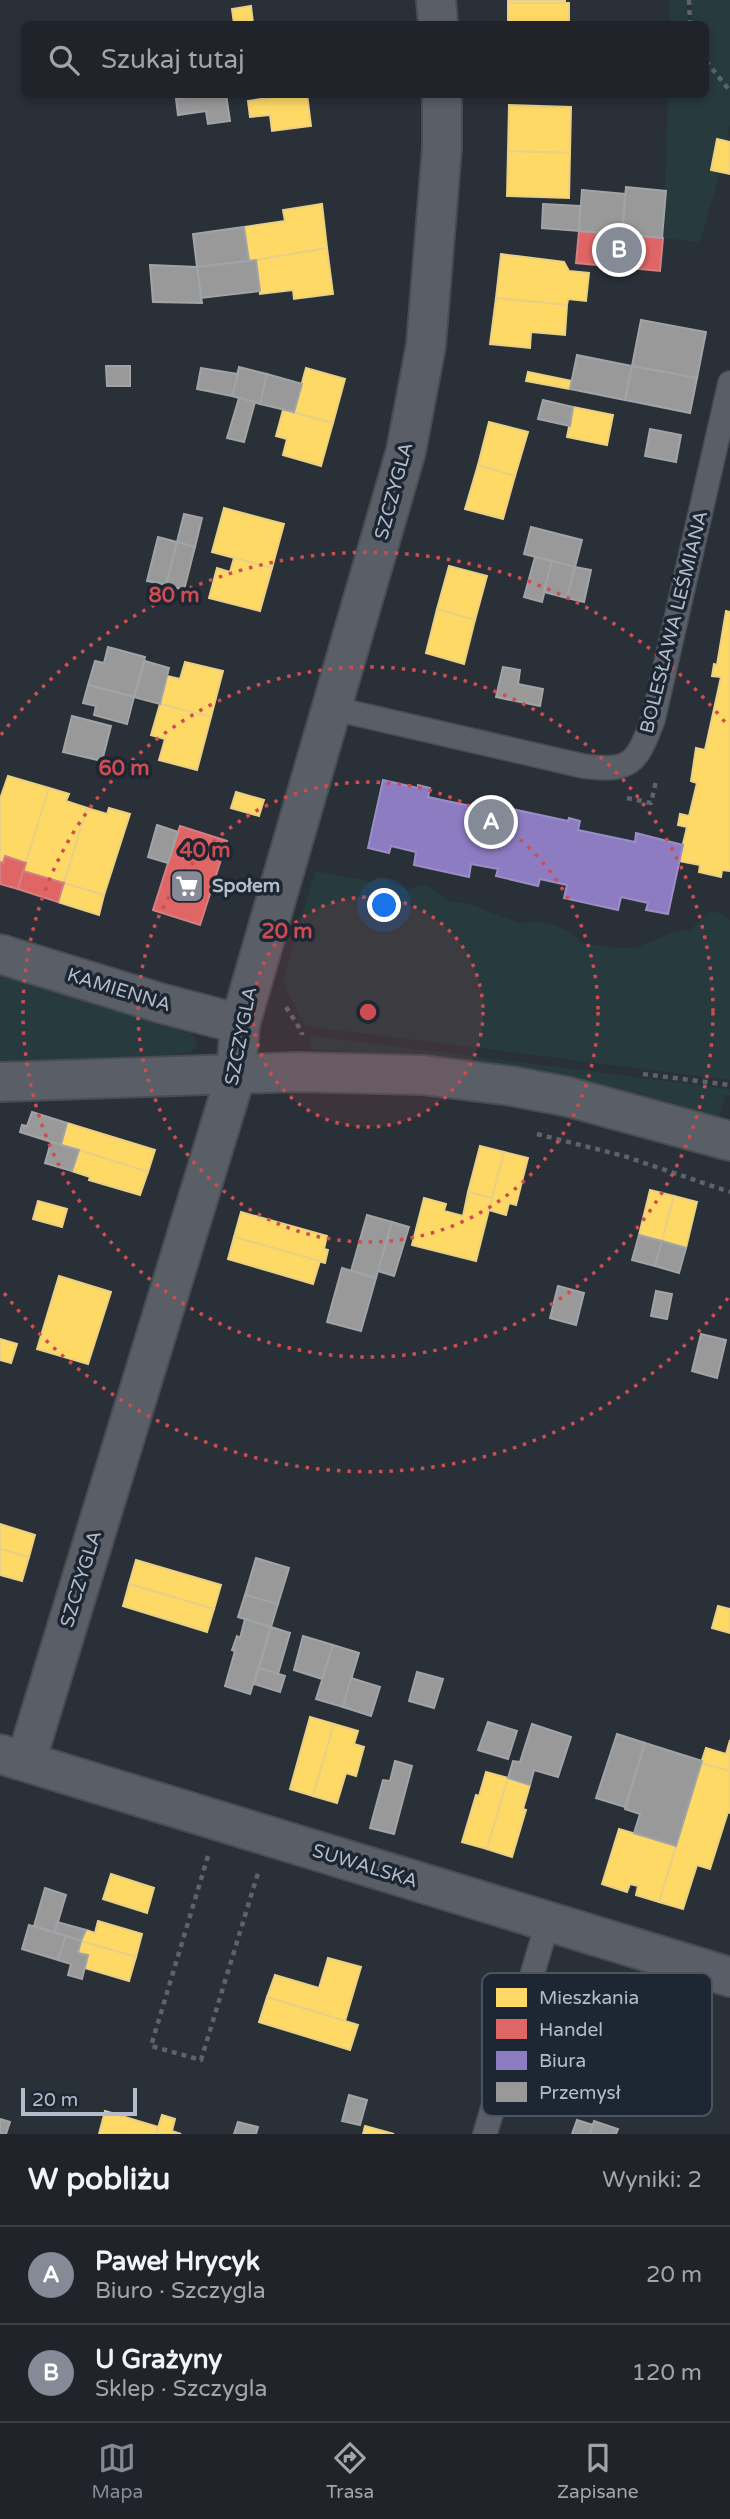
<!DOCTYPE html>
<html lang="pl">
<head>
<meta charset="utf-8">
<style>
	:root { --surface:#20242a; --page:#282c32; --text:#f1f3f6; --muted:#a2a4a8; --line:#3d4147; --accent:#848b96 }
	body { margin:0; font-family:"Varela Round",sans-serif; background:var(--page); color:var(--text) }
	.scale { position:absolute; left:21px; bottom:18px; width:116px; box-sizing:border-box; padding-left:7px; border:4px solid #b4bcc9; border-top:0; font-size:19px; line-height:24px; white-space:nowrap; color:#b4bcc9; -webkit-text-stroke:5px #1d2633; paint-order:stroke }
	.you { position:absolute; left:385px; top:906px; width:24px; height:24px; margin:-18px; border:5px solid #fff; border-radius:50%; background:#1a73e8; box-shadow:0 0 0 10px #1a73e833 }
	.badge { display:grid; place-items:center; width:46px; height:46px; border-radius:50%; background:var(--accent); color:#fff; font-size:23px; font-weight:700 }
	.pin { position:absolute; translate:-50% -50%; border:4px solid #fff; box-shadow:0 2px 7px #0006 }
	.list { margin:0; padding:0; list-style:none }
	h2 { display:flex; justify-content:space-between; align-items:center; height:91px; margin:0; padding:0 28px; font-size:30px }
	h2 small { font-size:23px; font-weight:400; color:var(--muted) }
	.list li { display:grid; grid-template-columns:46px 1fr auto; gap:21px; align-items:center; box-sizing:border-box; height:98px; padding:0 28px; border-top:2px solid var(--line) }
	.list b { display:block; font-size:26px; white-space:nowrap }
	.list p { margin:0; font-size:23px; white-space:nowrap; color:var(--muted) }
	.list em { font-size:23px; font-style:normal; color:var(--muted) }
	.icon { flex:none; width:38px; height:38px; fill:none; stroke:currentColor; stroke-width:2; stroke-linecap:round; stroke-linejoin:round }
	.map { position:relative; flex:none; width:730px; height:2134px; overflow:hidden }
	.search { position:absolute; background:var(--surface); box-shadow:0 4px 10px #0003; left:21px; right:21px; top:21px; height:77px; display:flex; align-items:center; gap:18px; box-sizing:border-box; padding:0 24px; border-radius:10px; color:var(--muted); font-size:26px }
	.sheet { height:287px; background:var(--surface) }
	nav { display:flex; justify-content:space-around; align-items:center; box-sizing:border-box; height:98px; border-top:2px solid var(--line); background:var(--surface); font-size:19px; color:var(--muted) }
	nav a { display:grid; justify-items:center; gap:4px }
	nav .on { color:var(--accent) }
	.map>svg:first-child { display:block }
	.green { fill:#273a3e }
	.homes { fill:#ffd966; stroke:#e8d084; stroke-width:2 }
	.shops { fill:#e06666; stroke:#d38084; stroke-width:2 }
	.offices { fill:#8e7cc3; stroke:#998fc5; stroke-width:2 }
	.industry { fill:#999; stroke:#a1a4a7; stroke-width:2 }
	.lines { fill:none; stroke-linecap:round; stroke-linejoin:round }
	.service-casing { stroke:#484c53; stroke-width:26 }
	.minor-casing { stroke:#484c53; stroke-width:42 }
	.path { stroke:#5d636a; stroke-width:4.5; stroke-dasharray:5 5; stroke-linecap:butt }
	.service { stroke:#5a5e66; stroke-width:23 }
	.minor { stroke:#5a5e66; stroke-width:38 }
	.ring { fill:none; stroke:#ce4d50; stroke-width:3.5; stroke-dasharray:3.5 7 }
	.labels { text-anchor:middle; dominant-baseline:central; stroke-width:7; stroke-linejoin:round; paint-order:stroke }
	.street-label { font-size:19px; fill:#b4bcc9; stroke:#1d2633 }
	.poi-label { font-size:19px; font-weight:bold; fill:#b4bcc9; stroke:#1d2633; text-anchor:start }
	.key { fill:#1d2633; stroke:#4a5360; stroke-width:2 }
	.key-label { font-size:19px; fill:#b4bcc9 }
	.centre { fill:#ce4d50; stroke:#1d2633; stroke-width:3.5 }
	.ring-label { font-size:21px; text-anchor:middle; font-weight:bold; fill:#ce4d50; stroke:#1d2633; stroke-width:7; stroke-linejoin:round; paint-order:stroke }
</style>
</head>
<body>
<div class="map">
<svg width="730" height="2134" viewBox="0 0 730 2134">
	<rect width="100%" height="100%" fill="#2a3038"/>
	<g class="green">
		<path d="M 670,0 L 687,0 L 687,24 L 669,24 Z"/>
		<path d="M 692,0 L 730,0 L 730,124 L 720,172 L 700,242 L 663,238 L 668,95 L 706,94 L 706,24 L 691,24 Z"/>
		<path d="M 315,871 L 373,882 L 378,877 C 393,880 406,897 418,885 L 429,886 L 448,901 L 469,904 L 521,924 C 541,917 569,928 582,943 C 595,945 628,951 638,947 C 656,940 671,931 691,930 L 710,911 L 723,914 L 730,920 L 730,1080 L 305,1026 L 287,991 L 283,980 Z"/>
		<path d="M 0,972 L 191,1033 L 195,1037 L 196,1047 L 191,1052 L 172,1055 L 0,1063 Z"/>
		<path d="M 313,1036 L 730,1089 L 730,1096 L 725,1095 L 719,1118 L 587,1082 L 528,1069 L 438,1057 L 319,1050 L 311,1049 L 310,1039 Z"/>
	</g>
	<g class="homes">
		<rect x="508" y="0" width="57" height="3"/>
		<rect x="508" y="3" width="61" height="21"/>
		<path d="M 251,6 L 253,23 L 234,24 L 232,9 Z"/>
		<path d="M 268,94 L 307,94 L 311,126 L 272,131 L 270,115 L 250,117 L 248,101 L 268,98 Z"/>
		<path d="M 509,105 L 571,107 L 570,153 L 508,151 Z"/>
		<path d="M 717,139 L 730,142 L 730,174 L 711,170 Z"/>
		<path d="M 508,151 L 570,153 L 569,198 L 507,196 Z"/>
		<path d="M 322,204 L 327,248 L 249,261 L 244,227 L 285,221 L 283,210 Z"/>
		<path d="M 327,248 L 333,294 L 294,299 L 293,290 L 260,294 L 256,260 Z"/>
		<path d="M 501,254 L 564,262 L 569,271 L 589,273 L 586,301 L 568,299 L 567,305 L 496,298 Z"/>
		<path d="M 496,298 L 567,305 L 565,335 L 531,332 L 530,348 L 490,344 Z"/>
		<path d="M 306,368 L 345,379 L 333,423 L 294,412 Z"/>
		<path d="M 528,372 L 572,381 L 570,389 L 526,381 Z"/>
		<path d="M 573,407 L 613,415 L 607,445 L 567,437 Z"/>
		<path d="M 283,410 L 333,423 L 321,466 L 283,455 L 287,439 L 276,436 Z"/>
		<path d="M 489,422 L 528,432 L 515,476 L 478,465 Z"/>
		<path d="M 478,465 L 515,476 L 503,519 L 465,509 Z"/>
		<path d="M 224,508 L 284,524 L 272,568 L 212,552 Z"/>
		<path d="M 234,558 L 272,568 L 260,611 L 209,598 L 217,568 L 230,572 Z"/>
		<path d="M 449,566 L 487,576 L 475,620 L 437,609 Z"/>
		<path d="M 437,609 L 475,620 L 464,664 L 426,653 Z"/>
		<path d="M 726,611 L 730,612 L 730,871 L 722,870 L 721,877 L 699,872 L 700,865 L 679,861 L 687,827 L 678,825 L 680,814 L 689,816 L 697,783 L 691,781 L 696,748 L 705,750 L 721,677 L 712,676 L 714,664 L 717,665 Z"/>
		<path d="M 185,662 L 223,671 L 211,717 L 160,704 L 167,676 L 180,679 Z"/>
		<path d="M 160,704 L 211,717 L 197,770 L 159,760 L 165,739 L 151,735 Z"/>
		<path d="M 8,776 L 49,788 L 26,863 L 5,856 L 3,863 L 0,862 L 0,799 Z"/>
		<path d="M 49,788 L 69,794 L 66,801 L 87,808 L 64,883 L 23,871 Z"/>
		<path d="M 236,792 L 264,800 L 259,816 L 231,808 Z"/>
		<path d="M 87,808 L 107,814 L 109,808 L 130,814 L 104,895 L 64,883 Z"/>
		<path d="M 64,883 L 104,895 L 99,915 L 58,902 Z"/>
		<path d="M 67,1123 L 155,1150 L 148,1172 L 61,1145 Z"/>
		<path d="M 480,1146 L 504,1152 L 492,1198 L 468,1192 Z"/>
		<path d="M 79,1150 L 148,1172 L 140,1195 L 89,1180 L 90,1177 L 72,1171 Z"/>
		<path d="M 504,1152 L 528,1158 L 516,1205 L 509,1203 L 506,1215 L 489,1210 Z"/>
		<path d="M 650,1190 L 674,1196 L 662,1241 L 639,1235 Z"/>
		<path d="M 468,1192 L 492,1198 L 476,1261 L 412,1245 L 424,1198 L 446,1204 L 444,1211 L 463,1216 Z"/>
		<path d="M 674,1196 L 697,1202 L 686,1248 L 662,1241 Z"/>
		<path d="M 38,1201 L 67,1209 L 62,1227 L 33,1219 Z"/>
		<path d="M 241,1212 L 327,1236 L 324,1249 L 328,1250 L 325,1263 L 234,1237 Z"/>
		<path d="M 234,1237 L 320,1261 L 313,1284 L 228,1259 Z"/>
		<path d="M 59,1276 L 111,1292 L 88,1364 L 37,1349 Z"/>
		<path d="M 0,1339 L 17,1344 L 11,1363 L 0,1360 Z"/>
		<path d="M 0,1524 L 35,1535 L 29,1557 L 0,1549 Z"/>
		<path d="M 0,1549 L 29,1557 L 22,1581 L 0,1575 Z"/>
		<path d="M 136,1560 L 221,1585 L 214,1609 L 129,1584 Z"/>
		<path d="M 129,1584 L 214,1609 L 207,1632 L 123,1606 Z"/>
		<path d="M 718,1606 L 730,1609 L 730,1633 L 712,1628 Z"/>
		<path d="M 310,1717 L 334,1724 L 313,1796 L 290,1789 Z"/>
		<path d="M 334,1724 L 358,1731 L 354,1744 L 364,1747 L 356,1776 L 346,1773 L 337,1803 L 313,1796 Z"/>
		<path d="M 730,1740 L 730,1771 L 701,1763 L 706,1748 L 726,1754 Z"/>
		<path d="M 701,1763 L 730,1771 L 730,1813 L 728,1812 L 710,1869 L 697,1865 L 683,1909 L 659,1902 Z"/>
		<path d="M 486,1772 L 508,1778 L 487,1849 L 462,1842 L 476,1795 L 479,1796 Z"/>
		<path d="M 508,1778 L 530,1785 L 523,1809 L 526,1810 L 512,1857 L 487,1849 Z"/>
		<path d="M 619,1829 L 676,1846 L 659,1902 L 636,1895 L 638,1886 L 630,1884 L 627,1892 L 602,1884 Z"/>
		<path d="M 111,1874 L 154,1888 L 147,1913 L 103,1899 Z"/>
		<path d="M 98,1921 L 142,1934 L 136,1957 L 81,1941 L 86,1930 L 95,1933 Z"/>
		<path d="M 81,1941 L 136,1957 L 129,1981 L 85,1968 L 88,1955 L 78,1953 Z"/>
		<path d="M 328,1958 L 361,1967 L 345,2021 L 267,1997 L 275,1975 L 319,1988 Z"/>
		<path d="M 267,1997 L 358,2025 L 350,2050 L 259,2022 Z"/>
		<path d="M 105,2111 L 158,2127 L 156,2134 L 99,2134 Z"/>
		<path d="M 162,2115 L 175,2119 L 172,2131 L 181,2134 L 156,2134 Z"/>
		<path d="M 365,2126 L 394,2134 L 363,2134 Z"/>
	</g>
	<g class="shops">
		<path d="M 579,231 L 663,238 L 660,271 L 576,263 Z"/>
		<path d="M 180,826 L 227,841 L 200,925 L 153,910 Z"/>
		<path d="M 5,856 L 26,863 L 18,889 L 0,884 L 0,862 L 3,863 Z"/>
		<path d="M 23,871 L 64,883 L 58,902 L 18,889 Z"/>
	</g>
	<path class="offices" d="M 383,780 L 418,788 L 418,785 L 430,788 L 428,797 L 485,809 L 487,801 L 498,803 L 498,806 L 568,821 L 569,818 L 580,821 L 578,830 L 635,842 L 636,833 L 683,845 L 668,914 L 646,910 L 648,903 L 621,897 L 618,910 L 564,898 L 567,885 L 540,879 L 538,886 L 496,876 L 498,869 L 471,864 L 469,877 L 414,865 L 416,852 L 391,846 L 389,853 L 368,848 Z"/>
	<g class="industry">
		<path d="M 206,94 L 226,94 L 230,121 L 208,124 L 206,111 L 178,115 L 176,99 Z"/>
		<path d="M 626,187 L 666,191 L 662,238 L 622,234 Z"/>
		<path d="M 582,190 L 625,194 L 622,234 L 579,231 Z"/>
		<path d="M 543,204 L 580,206 L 579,231 L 542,228 Z"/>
		<path d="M 244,227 L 249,261 L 197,267 L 193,234 Z"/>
		<path d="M 256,260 L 260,291 L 201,298 L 197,267 Z"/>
		<path d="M 150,265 L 197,267 L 202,303 L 153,302 Z"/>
		<path d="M 641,320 L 706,332 L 697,378 L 632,366 Z"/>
		<path d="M 577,355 L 632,366 L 625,400 L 570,389 Z"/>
		<path d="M 106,366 L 130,366 L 130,386 L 107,386 Z"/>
		<path d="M 632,366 L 697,378 L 690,413 L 625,400 Z"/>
		<path d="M 239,367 L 267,374 L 260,404 L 232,396 Z"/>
		<path d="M 201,368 L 238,374 L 232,396 L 197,389 Z"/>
		<path d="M 267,374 L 302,384 L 294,412 L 260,404 Z"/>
		<path d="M 239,398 L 255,402 L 244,442 L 227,438 Z"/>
		<path d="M 543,400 L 573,407 L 570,426 L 538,419 Z"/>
		<path d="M 650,429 L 681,435 L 676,462 L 645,456 Z"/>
		<path d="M 184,514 L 202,518 L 195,547 L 177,542 Z"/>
		<path d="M 531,527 L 582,540 L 575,567 L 524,554 Z"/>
		<path d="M 158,537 L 177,542 L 166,585 L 147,581 Z"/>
		<path d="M 177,542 L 195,547 L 184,590 L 166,585 Z"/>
		<path d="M 535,557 L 552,561 L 542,602 L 524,597 Z"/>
		<path d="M 552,561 L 575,567 L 567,598 L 544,592 Z"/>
		<path d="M 575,567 L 591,570 L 584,602 L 567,598 Z"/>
		<path d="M 108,647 L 145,657 L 134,697 L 88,685 L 95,661 L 104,663 Z"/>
		<path d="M 145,661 L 169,668 L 160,704 L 134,697 Z"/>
		<path d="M 503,667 L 520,670 L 518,684 L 543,689 L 540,706 L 496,697 Z"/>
		<path d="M 88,685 L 134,697 L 127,724 L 94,715 L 96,706 L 83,703 Z"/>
		<path d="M 72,716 L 111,726 L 102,761 L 63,752 Z"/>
		<path d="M 157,825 L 178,832 L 168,863 L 148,857 Z"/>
		<path d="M 32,1112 L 67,1123 L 61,1145 L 20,1132 L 22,1125 L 27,1126 Z"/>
		<path d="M 51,1142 L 79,1150 L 72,1171 L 45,1163 Z"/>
		<path d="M 367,1215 L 392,1222 L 376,1278 L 351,1271 Z"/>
		<path d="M 392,1222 L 409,1227 L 394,1276 L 378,1271 Z"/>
		<path d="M 639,1235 L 662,1241 L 655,1266 L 632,1260 Z"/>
		<path d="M 662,1241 L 686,1248 L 679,1273 L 655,1266 Z"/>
		<path d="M 342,1268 L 376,1278 L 361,1331 L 327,1322 Z"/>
		<path d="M 558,1286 L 584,1293 L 576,1325 L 550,1318 Z"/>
		<path d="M 656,1291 L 672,1294 L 667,1319 L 651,1316 Z"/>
		<path d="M 701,1334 L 726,1340 L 717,1378 L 692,1371 Z"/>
		<path d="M 256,1558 L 289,1568 L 278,1604 L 245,1595 Z"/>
		<path d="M 245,1595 L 278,1604 L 271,1627 L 238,1617 Z"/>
		<path d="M 245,1619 L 271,1627 L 250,1694 L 225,1686 L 235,1651 L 232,1650 L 237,1636 L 240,1638 Z"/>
		<path d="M 271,1627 L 290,1633 L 278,1674 L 259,1668 Z"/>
		<path d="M 303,1636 L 333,1645 L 322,1679 L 294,1670 Z"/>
		<path d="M 333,1645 L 359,1653 L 343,1707 L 316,1699 Z"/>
		<path d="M 259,1668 L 285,1676 L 280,1692 L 254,1684 Z"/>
		<path d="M 417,1672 L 443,1679 L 434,1708 L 409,1701 Z"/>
		<path d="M 351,1678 L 380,1687 L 371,1716 L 343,1707 Z"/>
		<path d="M 488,1722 L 517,1731 L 508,1759 L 478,1750 Z"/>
		<path d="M 532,1724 L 571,1737 L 558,1777 L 534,1770 L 530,1785 L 508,1778 L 513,1761 L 520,1762 Z"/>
		<path d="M 617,1734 L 645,1743 L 625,1807 L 596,1798 Z"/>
		<path d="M 645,1743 L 702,1761 L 676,1846 L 634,1833 L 640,1814 L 625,1809 Z"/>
		<path d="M 395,1761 L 412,1766 L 394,1834 L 370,1828 L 383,1780 L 390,1781 Z"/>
		<path d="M 45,1888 L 66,1895 L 55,1932 L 34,1926 Z"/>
		<path d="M 57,1922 L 86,1930 L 81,1941 L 55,1932 Z"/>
		<path d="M 29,1925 L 66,1936 L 58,1960 L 22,1949 Z"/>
		<path d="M 66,1936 L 81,1941 L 78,1953 L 88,1955 L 82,1979 L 68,1975 L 71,1964 L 58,1960 Z"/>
		<path d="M 349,2095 L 367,2100 L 360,2125 L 342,2121 Z"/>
		<path d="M 0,2119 L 10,2122 L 6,2134 L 0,2134 Z"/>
		<path d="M 577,2120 L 593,2125 L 590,2134 L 572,2134 Z"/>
		<path d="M 594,2121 L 618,2129 L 616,2134 L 590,2134 Z"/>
		<path d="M 238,2122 L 258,2127 L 256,2134 L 234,2134 Z"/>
	</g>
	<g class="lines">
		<g class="service-casing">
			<g id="service">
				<path d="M 331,708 L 583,766 C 631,772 636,764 653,720 L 730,383"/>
				<path d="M 485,2134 L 548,1921"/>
			</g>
		</g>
		<g class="minor-casing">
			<g id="minor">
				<path d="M 436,0 L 438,24"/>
				<path d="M 0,954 L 160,1003 L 240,1024"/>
				<path d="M 0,1082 L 296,1072 L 423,1075 L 511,1086 L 569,1097 L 730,1141"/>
				<path d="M 0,1754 L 730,1977"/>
				<path d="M 26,1761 L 236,1074 L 240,1024 L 406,451 L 426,345 L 442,148 L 442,94"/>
			</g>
		</g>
		<g class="path">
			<path d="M 689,0 L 690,24"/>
			<path d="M 706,61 L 730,91"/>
			<path d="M 627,798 L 651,803 L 656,781"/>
			<path d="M 286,1007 L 302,1032 L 302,1035"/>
			<path d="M 643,1074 L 730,1085"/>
			<path d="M 537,1134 L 624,1156 L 730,1192"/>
			<path d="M 208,1856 L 151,2046 L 201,2060 L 258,1873"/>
		</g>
		<use href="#service" class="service"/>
		<use href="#minor" class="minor"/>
	</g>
	<circle cx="368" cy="1012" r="115" fill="#ce4d50" fill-opacity=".12"/>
	<g class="ring">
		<circle cx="368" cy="1012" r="115"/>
		<circle cx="368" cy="1012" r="230"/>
		<circle cx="368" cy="1012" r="345"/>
		<path d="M728 1298A460 460 0 0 1 1 1289M1 735A460 460 0 0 1 728 726"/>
	</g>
	<defs>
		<g id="supermarket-square" transform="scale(1.75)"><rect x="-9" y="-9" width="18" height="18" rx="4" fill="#848b96" stroke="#1d2633"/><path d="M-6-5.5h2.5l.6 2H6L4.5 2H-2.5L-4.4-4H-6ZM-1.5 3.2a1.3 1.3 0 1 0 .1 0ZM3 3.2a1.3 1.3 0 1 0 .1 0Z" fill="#fff"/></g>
	</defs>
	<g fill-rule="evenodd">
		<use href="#supermarket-square" x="187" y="886"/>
	</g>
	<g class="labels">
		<g class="street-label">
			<text transform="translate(394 491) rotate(-75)">SZCZYGLA</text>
			<text transform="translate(674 622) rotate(-76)">BOLESŁAWA LEŚMIANA</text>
			<text transform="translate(119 990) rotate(17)">KAMIENNA</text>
			<text transform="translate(241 1036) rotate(-79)">SZCZYGLA</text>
			<text transform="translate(81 1579) rotate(-73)">SZCZYGLA</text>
			<text transform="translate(365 1866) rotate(17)">SUWALSKA</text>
		</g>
		<g class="poi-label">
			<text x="212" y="886">Społem</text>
		</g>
	</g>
	<rect x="482" y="1973" width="230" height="143" rx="10" class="key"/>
	<rect x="496" y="1988" width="31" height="19" fill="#ffd966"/>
	<rect x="496" y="2019" width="31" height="20" fill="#e06666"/>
	<rect x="496" y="2051" width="31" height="19" fill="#8e7cc3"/>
	<rect x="496" y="2082" width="31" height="20" fill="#999"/>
	<g class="key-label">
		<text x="539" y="2004">Mieszkania</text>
		<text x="539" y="2036">Handel</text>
		<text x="539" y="2067">Biura</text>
		<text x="539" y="2099">Przemysł</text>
	</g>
	<circle cx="368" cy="1012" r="10" class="centre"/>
	<g class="ring-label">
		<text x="174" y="602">80 m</text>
		<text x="124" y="775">60 m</text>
		<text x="205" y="857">40 m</text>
		<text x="287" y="938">20 m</text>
	</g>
</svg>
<div class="scale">20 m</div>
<div class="you"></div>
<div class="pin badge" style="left:491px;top:822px">A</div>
<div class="pin badge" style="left:619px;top:250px">B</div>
<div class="search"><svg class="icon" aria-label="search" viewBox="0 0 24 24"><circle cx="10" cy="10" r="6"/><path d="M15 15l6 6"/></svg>Szukaj tutaj</div>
</div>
<section class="sheet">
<h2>W pobliżu<small>Wyniki: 2</small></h2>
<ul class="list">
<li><span class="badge">A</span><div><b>Paweł Hrycyk</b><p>Biuro · Szczygla</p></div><em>20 m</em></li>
<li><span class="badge">B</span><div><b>U Grażyny</b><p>Sklep · Szczygla</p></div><em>120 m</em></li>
</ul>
</section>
<nav>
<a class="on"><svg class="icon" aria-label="map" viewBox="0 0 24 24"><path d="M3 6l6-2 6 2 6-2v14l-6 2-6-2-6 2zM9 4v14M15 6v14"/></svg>Mapa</a>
<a><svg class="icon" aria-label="directions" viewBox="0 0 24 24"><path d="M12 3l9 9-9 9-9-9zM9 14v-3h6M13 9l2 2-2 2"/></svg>Trasa</a>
<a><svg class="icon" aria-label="saved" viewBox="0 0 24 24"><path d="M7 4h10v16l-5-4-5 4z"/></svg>Zapisane</a>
</nav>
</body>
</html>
